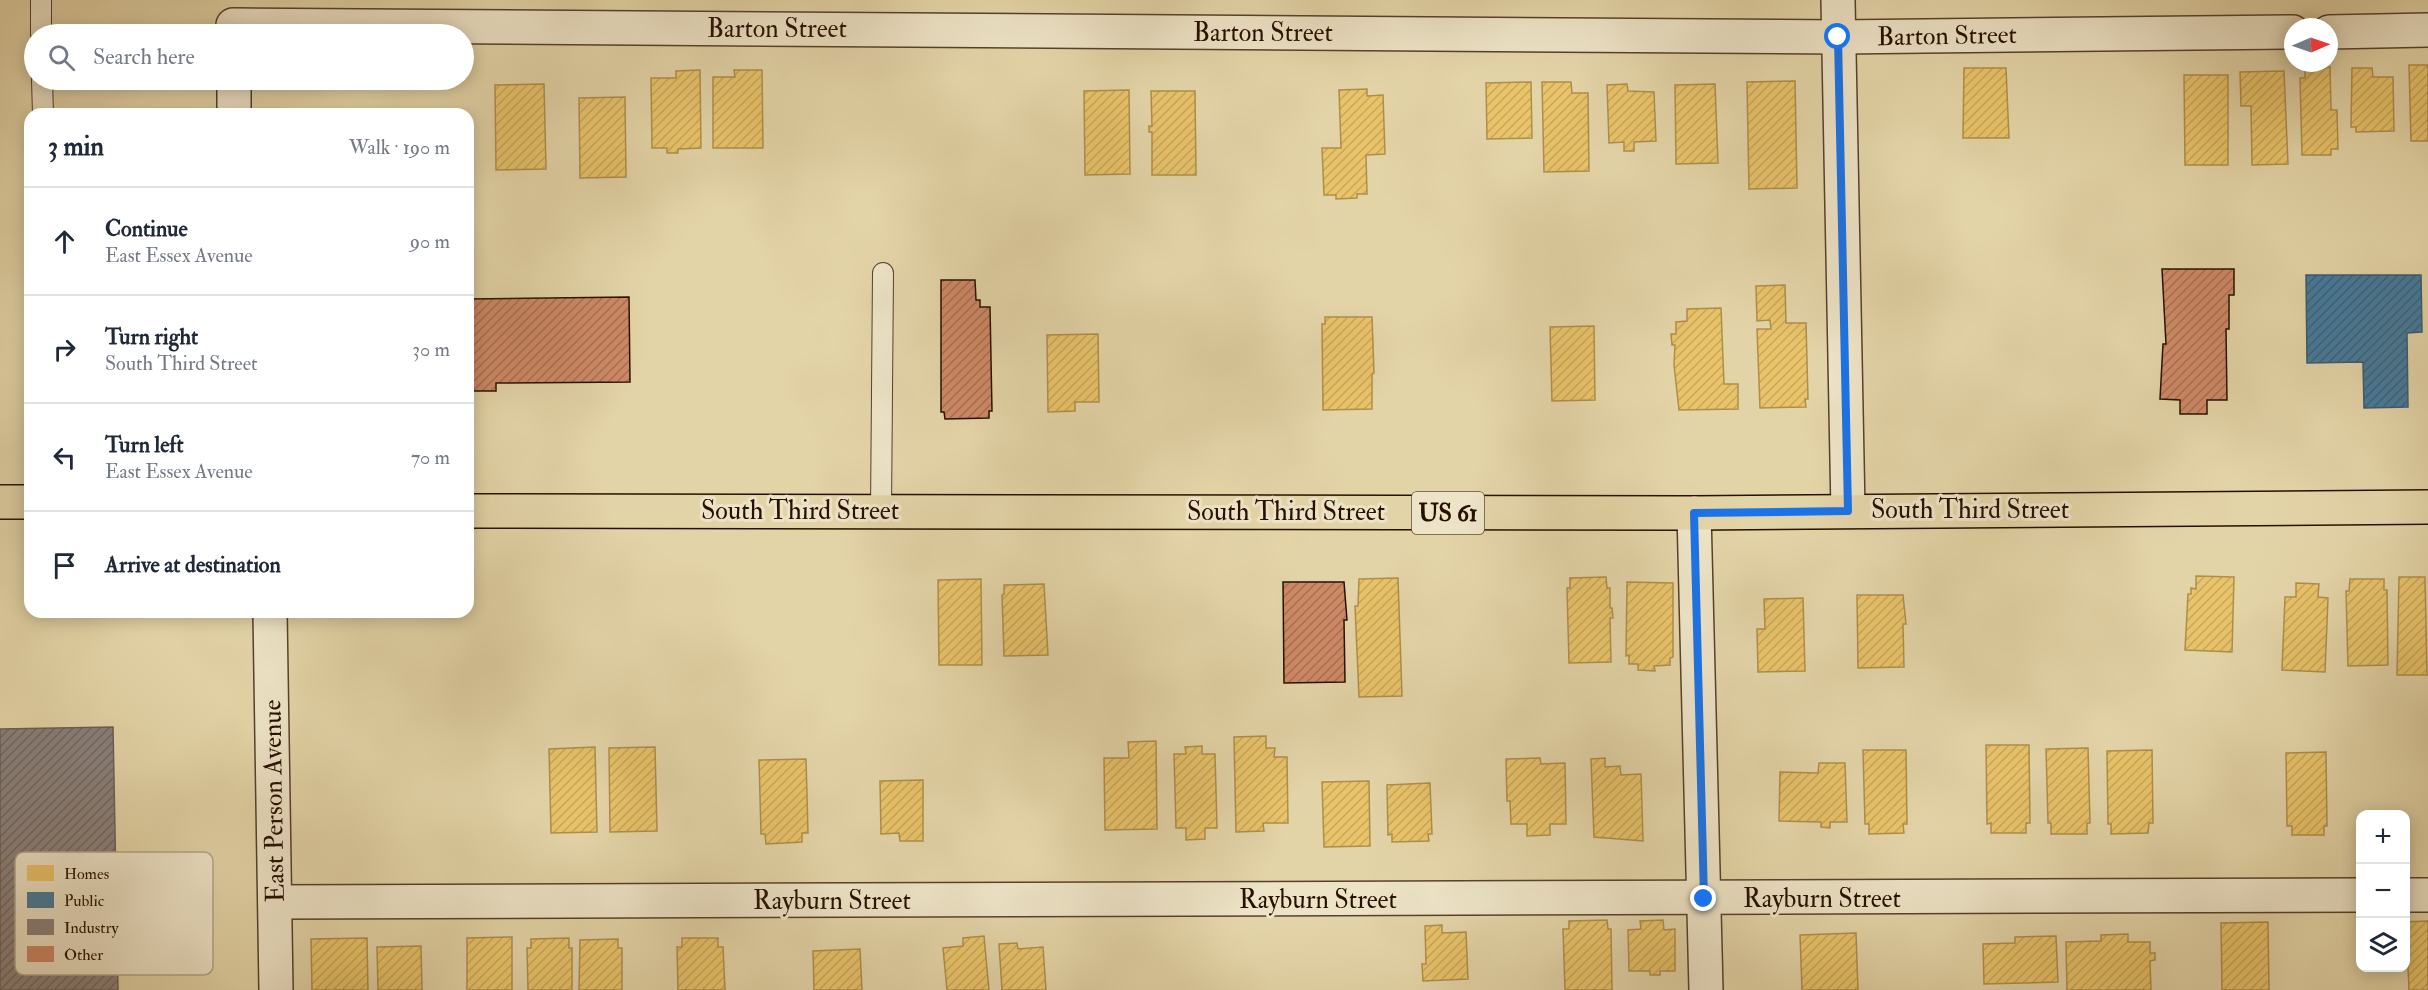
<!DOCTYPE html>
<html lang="en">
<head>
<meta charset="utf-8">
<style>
	:root { --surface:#fff; --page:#f2f2f3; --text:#1f2937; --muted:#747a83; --line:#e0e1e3 }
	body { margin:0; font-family:"IM FELL Double Pica",serif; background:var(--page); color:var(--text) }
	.controls { position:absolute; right:18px; bottom:18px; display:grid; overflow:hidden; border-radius:12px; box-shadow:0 3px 15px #0003 }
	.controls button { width:54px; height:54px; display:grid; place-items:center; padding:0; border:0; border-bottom:2px solid var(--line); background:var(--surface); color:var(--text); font:30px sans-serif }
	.compass { position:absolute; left:2284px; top:18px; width:54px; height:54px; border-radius:50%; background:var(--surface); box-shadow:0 3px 15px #0003; rotate:88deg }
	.stop { position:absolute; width:18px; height:18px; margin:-14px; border:4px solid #1a73e8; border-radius:50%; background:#fff }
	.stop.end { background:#1a73e8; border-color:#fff; box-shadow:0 2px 6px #0008 }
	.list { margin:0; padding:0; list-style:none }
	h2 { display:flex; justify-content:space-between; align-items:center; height:78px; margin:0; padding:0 24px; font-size:26px }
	h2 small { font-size:20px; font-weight:400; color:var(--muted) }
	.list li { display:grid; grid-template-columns:39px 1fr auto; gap:18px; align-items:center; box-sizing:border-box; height:108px; padding:0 24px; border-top:2px solid var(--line) }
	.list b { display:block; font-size:22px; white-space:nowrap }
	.list p { margin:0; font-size:20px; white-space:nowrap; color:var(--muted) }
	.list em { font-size:20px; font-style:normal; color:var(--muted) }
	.icon { flex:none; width:33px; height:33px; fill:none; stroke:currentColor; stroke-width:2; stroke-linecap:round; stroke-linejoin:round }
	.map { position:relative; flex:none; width:2428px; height:990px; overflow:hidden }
	.search { position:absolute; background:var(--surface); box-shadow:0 3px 15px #0003; left:24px; top:24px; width:450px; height:66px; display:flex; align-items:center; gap:15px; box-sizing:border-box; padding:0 21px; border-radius:33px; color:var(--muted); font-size:22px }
	.panel { position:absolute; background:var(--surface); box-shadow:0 3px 15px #0003; left:24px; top:108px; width:450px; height:510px; border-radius:18px }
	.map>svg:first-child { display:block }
	.homes { fill:url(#homes-hatch); stroke:#af8e4a; stroke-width:1.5 }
	.public { fill:url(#public-hatch); stroke:#3c5b6e; stroke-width:1.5 }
	.industry { fill:url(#industry-hatch); stroke:#6c5f57; stroke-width:1.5 }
	.building { fill:url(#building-hatch); stroke:#271000; stroke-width:1.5 }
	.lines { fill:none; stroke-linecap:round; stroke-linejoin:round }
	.service-casing { stroke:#56412a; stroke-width:22 }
	.minor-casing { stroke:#56412a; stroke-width:36 }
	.primary-casing { stroke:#271000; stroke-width:36 }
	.service { stroke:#ede3c6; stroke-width:20 }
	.minor { stroke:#ede3c6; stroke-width:33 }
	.primary { stroke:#e3d4a7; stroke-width:33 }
	.route { stroke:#1a73e8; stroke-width:8 }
	.labels { text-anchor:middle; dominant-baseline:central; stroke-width:6; stroke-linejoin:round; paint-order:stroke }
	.shield { fill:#ede3c6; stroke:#624f3b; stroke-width:1.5 }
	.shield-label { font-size:24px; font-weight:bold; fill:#271000 }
	.street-label { font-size:26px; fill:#271000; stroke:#ede3c6 }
	.key { fill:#ede3c6; stroke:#b2a48b; stroke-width:1.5 }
	.key-label { font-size:16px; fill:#271000 }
</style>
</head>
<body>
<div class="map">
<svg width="2428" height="990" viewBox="0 0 2428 990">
	<defs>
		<pattern id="homes-hatch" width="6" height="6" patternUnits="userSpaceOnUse" patternTransform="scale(1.5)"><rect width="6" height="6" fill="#e9c46a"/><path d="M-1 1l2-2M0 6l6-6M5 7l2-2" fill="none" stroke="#c8a75a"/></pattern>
		<pattern id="public-hatch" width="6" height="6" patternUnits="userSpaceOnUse" patternTransform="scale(1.5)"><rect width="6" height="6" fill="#457b9d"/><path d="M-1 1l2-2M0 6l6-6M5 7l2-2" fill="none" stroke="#3a637e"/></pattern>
		<pattern id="industry-hatch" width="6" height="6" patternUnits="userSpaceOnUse" patternTransform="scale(1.5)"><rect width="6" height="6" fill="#8a817c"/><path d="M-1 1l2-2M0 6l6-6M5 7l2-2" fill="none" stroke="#716863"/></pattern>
		<pattern id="building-hatch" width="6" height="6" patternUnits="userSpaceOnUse" patternTransform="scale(1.5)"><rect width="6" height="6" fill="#ce8966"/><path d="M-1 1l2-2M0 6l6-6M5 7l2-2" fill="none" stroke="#a76f52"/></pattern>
	</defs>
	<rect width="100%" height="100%" fill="#e3d4a7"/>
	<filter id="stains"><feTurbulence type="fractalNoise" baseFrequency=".00333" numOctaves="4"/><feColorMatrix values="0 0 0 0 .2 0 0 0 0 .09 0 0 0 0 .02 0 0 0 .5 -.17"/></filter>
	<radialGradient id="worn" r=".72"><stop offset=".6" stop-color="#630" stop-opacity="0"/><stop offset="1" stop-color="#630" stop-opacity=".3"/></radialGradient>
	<g class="homes">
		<path d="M 2409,65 L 2428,65 L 2428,141 L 2411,141 Z"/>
		<path d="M 2313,67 L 2330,67 L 2331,110 L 2337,110 L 2338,149 L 2331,149 L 2331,155 L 2302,155 L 2300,78 L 2305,78 L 2305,71 L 2313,71 Z"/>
		<path d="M 1964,68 L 2006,68 L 2009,138 L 1963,138 Z"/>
		<path d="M 2352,68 L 2372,68 L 2373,77 L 2393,77 L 2394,131 L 2356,132 L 2356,127 L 2351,127 Z"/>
		<path d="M 700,70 L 701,148 L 678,149 L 678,153 L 667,153 L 667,148 L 652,148 L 651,78 L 676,78 L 676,71 Z"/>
		<path d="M 734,70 L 762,70 L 763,148 L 713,148 L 713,77 L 735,77 Z"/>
		<path d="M 2284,71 L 2288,164 L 2252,165 L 2251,106 L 2241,106 L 2240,72 Z"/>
		<path d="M 2184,75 L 2228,75 L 2228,165 L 2185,165 Z"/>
		<path d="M 1795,81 L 1797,188 L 1749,189 L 1747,82 Z"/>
		<path d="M 1531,82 L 1532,138 L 1487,139 L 1486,83 Z"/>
		<path d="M 1542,82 L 1571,82 L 1572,93 L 1588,93 L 1589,171 L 1544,172 Z"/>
		<path d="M 544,84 L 546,169 L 496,170 L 495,85 Z"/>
		<path d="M 1627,84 L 1628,91 L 1654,92 L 1656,141 L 1634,142 L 1634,151 L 1624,151 L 1624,142 L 1609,143 L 1607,85 Z"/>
		<path d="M 1715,84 L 1718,163 L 1676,164 L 1675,85 Z"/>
		<path d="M 1367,89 L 1367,96 L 1383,95 L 1385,154 L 1366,155 L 1367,194 L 1357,194 L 1357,198 L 1336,199 L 1336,195 L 1324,195 L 1322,148 L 1341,148 L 1339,90 Z"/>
		<path d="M 1129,90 L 1130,174 L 1085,175 L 1084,91 Z"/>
		<path d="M 1151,91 L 1195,91 L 1196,175 L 1152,175 L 1152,132 L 1149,132 L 1149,126 L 1152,126 Z"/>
		<path d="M 625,97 L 626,177 L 580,178 L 579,98 Z"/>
		<path d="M 1785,285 L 1786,323 L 1806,323 L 1808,399 L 1805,399 L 1806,407 L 1760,408 L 1757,329 L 1771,329 L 1770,320 L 1757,321 L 1756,286 Z"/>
		<path d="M 1721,308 L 1724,384 L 1738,384 L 1738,409 L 1679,410 L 1674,365 L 1675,345 L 1672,345 L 1671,334 L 1676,334 L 1676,322 L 1687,321 L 1687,309 Z"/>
		<path d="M 1325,317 L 1372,317 L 1374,373 L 1372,374 L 1372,409 L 1323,410 L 1322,324 L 1325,324 Z"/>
		<path d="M 1594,326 L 1595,400 L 1552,401 L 1550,327 Z"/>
		<path d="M 1098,334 L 1099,402 L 1075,402 L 1075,411 L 1048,412 L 1047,335 Z"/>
		<path d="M 2196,576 L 2234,577 L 2232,652 L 2185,650 L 2188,594 L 2191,594 L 2191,588 L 2196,589 Z"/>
		<path d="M 1606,577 L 1607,588 L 1610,588 L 1610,608 L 1612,608 L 1613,618 L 1610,618 L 1611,662 L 1569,663 L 1567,588 L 1570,588 L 1570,578 Z"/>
		<path d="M 2399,577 L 2425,577 L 2427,675 L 2397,675 Z"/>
		<path d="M 1398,578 L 1402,696 L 1359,697 L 1355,606 L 1358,606 L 1359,579 Z"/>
		<path d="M 981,579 L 982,665 L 939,665 L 938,580 Z"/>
		<path d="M 2350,579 L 2384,579 L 2384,590 L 2387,590 L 2388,665 L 2348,666 L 2346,591 L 2349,591 Z"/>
		<path d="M 1627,582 L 1673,583 L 1673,657 L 1670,658 L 1670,665 L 1654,666 L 1655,671 L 1638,670 L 1638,664 L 1629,664 L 1629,655 L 1626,656 Z"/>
		<path d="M 2296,583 L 2319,584 L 2318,597 L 2328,598 L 2325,672 L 2282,670 L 2285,597 L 2296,597 Z"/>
		<path d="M 1044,584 L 1048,655 L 1004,656 L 1002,595 L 1004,594 L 1004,585 Z"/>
		<path d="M 1857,595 L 1903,595 L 1906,624 L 1903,624 L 1904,667 L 1858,668 Z"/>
		<path d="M 1803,598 L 1805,671 L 1758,672 L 1757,629 L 1765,629 L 1764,599 Z"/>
		<path d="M 1266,736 L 1266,748 L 1275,748 L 1274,757 L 1287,757 L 1288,823 L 1263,823 L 1264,831 L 1236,832 L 1234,737 Z"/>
		<path d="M 1156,741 L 1157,829 L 1105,830 L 1104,758 L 1129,758 L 1128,742 Z"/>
		<path d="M 1986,745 L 2029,745 L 2030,823 L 2026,823 L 2026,833 L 1991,833 L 1991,823 L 1987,824 Z"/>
		<path d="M 1202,746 L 1202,754 L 1215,754 L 1217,828 L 1205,828 L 1205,839 L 1186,840 L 1186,828 L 1176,828 L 1174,754 L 1186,754 L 1185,747 Z"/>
		<path d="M 595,747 L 597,832 L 551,833 L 549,749 Z"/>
		<path d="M 655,747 L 657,831 L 610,832 L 609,748 Z"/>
		<path d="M 2088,748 L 2090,823 L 2087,823 L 2087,834 L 2051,834 L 2051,823 L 2048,823 L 2046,749 Z"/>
		<path d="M 1863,750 L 1906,750 L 1907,824 L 1903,824 L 1904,833 L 1869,834 L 1869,824 L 1865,824 Z"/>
		<path d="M 2152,750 L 2153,823 L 2149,823 L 2148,833 L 2111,834 L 2111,824 L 2108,824 L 2107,751 Z"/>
		<path d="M 2326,752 L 2327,826 L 2324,826 L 2324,835 L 2292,835 L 2292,826 L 2287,826 L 2286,753 Z"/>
		<path d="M 1540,758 L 1541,764 L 1565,763 L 1566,824 L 1550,824 L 1550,835 L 1527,836 L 1527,824 L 1511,824 L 1510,801 L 1507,801 L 1506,759 Z"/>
		<path d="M 1605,758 L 1605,767 L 1620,766 L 1621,775 L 1641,774 L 1643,841 L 1594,837 L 1591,759 Z"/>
		<path d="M 806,759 L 808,833 L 802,833 L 802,842 L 766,844 L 765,834 L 761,834 L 759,760 Z"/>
		<path d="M 1819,763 L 1845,763 L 1847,822 L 1830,822 L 1830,828 L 1821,827 L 1821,822 L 1779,821 L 1780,772 L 1818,773 Z"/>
		<path d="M 923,780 L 923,841 L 900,841 L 899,833 L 881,834 L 880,781 Z"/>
		<path d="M 1369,781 L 1370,846 L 1324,847 L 1322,782 Z"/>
		<path d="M 1430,783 L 1432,834 L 1428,834 L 1429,841 L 1392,842 L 1392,834 L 1388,835 L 1387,785 Z"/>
		<path d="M 1607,920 L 1608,929 L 1611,929 L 1612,990 L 1565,990 L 1563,929 L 1569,929 L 1569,921 Z"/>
		<path d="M 1663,920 L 1664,930 L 1675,929 L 1675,971 L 1660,971 L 1660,975 L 1650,975 L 1650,971 L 1629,971 L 1628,930 L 1641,929 L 1640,921 Z"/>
		<path d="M 2428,921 L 2428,990 L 2409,990 L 2406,922 Z"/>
		<path d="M 2268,922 L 2269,990 L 2222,990 L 2221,923 Z"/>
		<path d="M 1442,925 L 1442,933 L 1466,932 L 1468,979 L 1423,981 L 1422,964 L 1426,964 L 1425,926 Z"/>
		<path d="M 1856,933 L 1858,990 L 1802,990 L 1800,935 Z"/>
		<path d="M 2128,934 L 2128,942 L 2150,942 L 2150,953 L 2155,953 L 2155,960 L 2150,961 L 2151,990 L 2067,990 L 2066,942 L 2101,941 L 2101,935 Z"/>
		<path d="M 984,936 L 989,990 L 947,990 L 943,948 L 963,946 L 963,938 Z"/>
		<path d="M 2056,936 L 2058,982 L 1984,984 L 1983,944 L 2015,943 L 2015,937 Z"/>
		<path d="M 512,937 L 512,990 L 467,990 L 467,938 Z"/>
		<path d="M 367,938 L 368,990 L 312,990 L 311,939 Z"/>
		<path d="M 569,938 L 569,948 L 572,948 L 572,990 L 528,990 L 527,948 L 531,948 L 531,939 Z"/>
		<path d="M 682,938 L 718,938 L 718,947 L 723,947 L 725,990 L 678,990 L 677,947 L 682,947 Z"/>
		<path d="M 618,939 L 618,948 L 622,948 L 622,990 L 579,990 L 580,940 Z"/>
		<path d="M 1017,943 L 1018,949 L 1043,947 L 1046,990 L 1002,990 L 999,944 Z"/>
		<path d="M 421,946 L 422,990 L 378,990 L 377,947 Z"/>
		<path d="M 860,949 L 862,990 L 814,990 L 813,951 Z"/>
	</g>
	<path class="public" d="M 2306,275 L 2421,275 L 2422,332 L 2407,333 L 2408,407 L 2364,408 L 2363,362 L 2307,363 Z"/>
	<path class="industry" d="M 113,727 L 118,990 L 0,990 L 0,729 Z"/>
	<g class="building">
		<path d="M 2162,269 L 2234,269 L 2234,295 L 2229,295 L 2229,329 L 2226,329 L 2227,400 L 2207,400 L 2207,414 L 2180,414 L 2180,400 L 2160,399 L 2163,344 L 2166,344 Z"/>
		<path d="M 941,280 L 975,280 L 976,300 L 980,300 L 980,307 L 990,307 L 992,411 L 989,411 L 989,418 L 945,419 L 944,412 L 941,412 Z"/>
		<path d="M 629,297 L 630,382 L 496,383 L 496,391 L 468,391 L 468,299 Z"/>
		<path d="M 1283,582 L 1344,582 L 1347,620 L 1344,620 L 1345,682 L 1284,683 Z"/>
	</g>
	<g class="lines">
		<g class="service-casing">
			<g id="service">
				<path d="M 41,0 L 41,34"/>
				<path d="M 42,80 L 43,114"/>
				<path d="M 881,511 L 883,273"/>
			</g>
		</g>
		<g class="minor-casing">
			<g id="minor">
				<path d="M 1838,0 L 1848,511"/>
				<path d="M 233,25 L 1838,37 L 2293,32"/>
				<path d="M 2329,32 L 2428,30"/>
				<path d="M 234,80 L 234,114"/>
				<path d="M 1694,513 L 1706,990"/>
				<path d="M 270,612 L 276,990"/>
				<path d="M 2406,895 L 2428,895"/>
				<path d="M 275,902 L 2360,895"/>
			</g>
		</g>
		<g class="primary-casing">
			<g id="primary">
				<path d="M 0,502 L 30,502"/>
				<path d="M 468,511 L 1694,513 L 2428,507"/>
			</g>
		</g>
		<use href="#service" class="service"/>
		<use href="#minor" class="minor"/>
		<use href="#primary" class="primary"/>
	</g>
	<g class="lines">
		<path class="route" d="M 1704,899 L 1694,513 L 1848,511 L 1838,37"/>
	</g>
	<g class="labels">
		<rect class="shield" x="1412" y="492" width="72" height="42" rx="4.5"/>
		<g class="shield-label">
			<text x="1448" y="513">US 61</text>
		</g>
		<g class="street-label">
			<text x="777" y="29">Barton Street</text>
			<text x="1263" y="33">Barton Street</text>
			<text transform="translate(1947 36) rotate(-1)">Barton Street</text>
			<text x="1970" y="510">South Third Street</text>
			<text x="800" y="511">South Third Street</text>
			<text x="1286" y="512">South Third Street</text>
			<text transform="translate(274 801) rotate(-91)">East Person Avenue</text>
			<text x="1822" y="899">Rayburn Street</text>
			<text x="1318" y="900">Rayburn Street</text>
			<text x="832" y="901">Rayburn Street</text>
		</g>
	</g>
	<rect x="15" y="852" width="198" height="123" rx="9" class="key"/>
	<rect x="27" y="865" width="27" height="16" fill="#e9c46a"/>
	<rect x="27" y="892" width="27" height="16" fill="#457b9d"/>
	<rect x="27" y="919" width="27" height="16" fill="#8a817c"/>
	<rect x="27" y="946" width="27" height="16" fill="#ce8966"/>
	<g class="key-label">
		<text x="64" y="879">Homes</text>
		<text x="64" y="906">Public</text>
		<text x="64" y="933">Industry</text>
		<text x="64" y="960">Other</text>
	</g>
	<rect width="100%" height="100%" filter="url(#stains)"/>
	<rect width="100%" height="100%" fill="url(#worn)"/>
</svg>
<div class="controls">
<button>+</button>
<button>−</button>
<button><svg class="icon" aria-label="layers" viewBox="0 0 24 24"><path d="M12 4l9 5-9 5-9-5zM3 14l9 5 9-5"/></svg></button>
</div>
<svg class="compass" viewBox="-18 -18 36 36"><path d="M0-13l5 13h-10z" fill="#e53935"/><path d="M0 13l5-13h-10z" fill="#747a83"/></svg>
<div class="stop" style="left:1838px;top:37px"></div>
<div class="stop end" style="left:1704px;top:899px"></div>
<div class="search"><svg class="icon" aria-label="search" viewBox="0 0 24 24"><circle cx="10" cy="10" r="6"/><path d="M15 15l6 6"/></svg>Search here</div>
<section class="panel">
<h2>3 min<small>Walk · 190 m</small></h2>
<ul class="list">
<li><svg class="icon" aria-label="ahead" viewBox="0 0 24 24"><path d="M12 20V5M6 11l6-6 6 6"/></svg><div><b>Continue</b><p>East Essex Avenue</p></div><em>90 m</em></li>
<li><svg class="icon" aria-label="right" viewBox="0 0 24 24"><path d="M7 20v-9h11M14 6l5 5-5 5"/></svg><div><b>Turn right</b><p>South Third Street</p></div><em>30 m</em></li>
<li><svg class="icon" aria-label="left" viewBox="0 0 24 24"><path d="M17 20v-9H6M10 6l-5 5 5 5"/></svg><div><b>Turn left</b><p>East Essex Avenue</p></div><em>70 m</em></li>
<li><svg class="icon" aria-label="arrive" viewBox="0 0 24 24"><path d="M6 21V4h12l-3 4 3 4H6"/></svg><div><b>Arrive at destination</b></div></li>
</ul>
</section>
</div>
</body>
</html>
